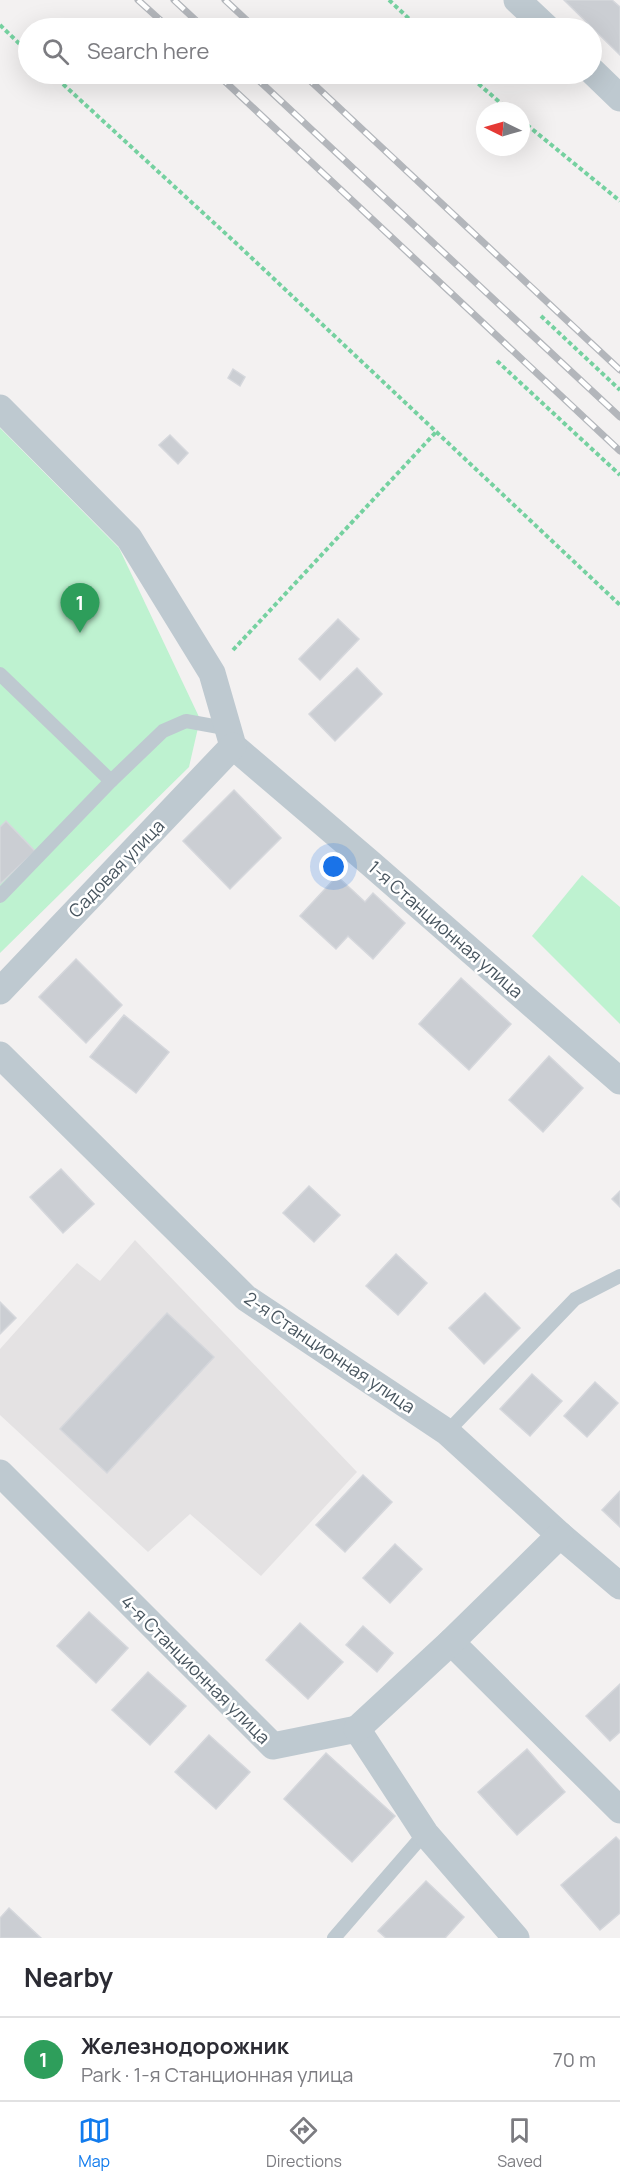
<!DOCTYPE html>
<html lang="en">
<head>
<meta charset="utf-8">
<style>
	:root { --surface:#fff; --page:#f2f2f3; --text:#2b2b33; --muted:#7c7c81; --line:#e1e1e2; --accent:#117bed }
	body { margin:0; font-family:Manrope,sans-serif; background:var(--page); color:var(--text) }
	.compass { position:absolute; left:476px; top:102px; width:54px; height:54px; border-radius:50%; background:var(--surface); box-shadow:0 6px 24px #0002; rotate:275deg }
	.you { position:absolute; left:334px; top:867px; width:21px; height:21px; margin:-15px; border:4px solid #fff; border-radius:50%; background:#1a73e8; box-shadow:0 0 0 9px #1a73e833 }
	.badge { display:grid; place-items:center; width:39px; height:39px; border-radius:50%; background:var(--accent); color:#fff; font-size:20px; font-weight:700 }
	.pin { position:absolute; translate:-50% -50px; filter:drop-shadow(0 2px 3px #0008) }
	.pin::after { content:''; position:absolute; top:32px; width:21px; height:18px; background:inherit; clip-path:polygon(0 0,100% 0,50% 100%) }
	.list { margin:0; padding:0; list-style:none }
	h2 { display:flex; justify-content:space-between; align-items:center; height:78px; margin:0; padding:0 24px; font-size:26px }
	h2 small { font-size:20px; font-weight:400; color:var(--muted) }
	.list li { display:grid; grid-template-columns:39px 1fr auto; gap:18px; align-items:center; box-sizing:border-box; height:84px; padding:0 24px; border-top:2px solid var(--line) }
	.list b { display:block; font-size:22px; white-space:nowrap }
	.list p { margin:0; font-size:20px; white-space:nowrap; color:var(--muted) }
	.list em { font-size:20px; font-style:normal; color:var(--muted) }
	.icon { flex:none; width:33px; height:33px; fill:none; stroke:currentColor; stroke-width:2; stroke-linecap:round; stroke-linejoin:round }
	.map { position:relative; flex:none; width:620px; height:1938px; overflow:hidden }
	.search { position:absolute; background:var(--surface); box-shadow:0 6px 24px #0002; left:18px; right:18px; top:18px; height:66px; display:flex; align-items:center; gap:15px; box-sizing:border-box; padding:0 21px; border-radius:33px; color:var(--muted); font-size:22px }
	.sheet { height:162px; background:var(--surface) }
	nav { display:flex; justify-content:space-around; align-items:center; box-sizing:border-box; height:84px; border-top:2px solid var(--line); background:var(--surface); font-size:16px; color:var(--muted) }
	nav a { display:grid; justify-items:center; gap:3px }
	nav .on { color:var(--accent) }
	.map>svg:first-child { display:block }
	.education { fill:#e4e2e3 }
	.green { fill:#bef2d0 }
	.building { fill:#cbced3; stroke:#d5d7dc; stroke-width:1.5 }
	.lines { fill:none; stroke-linecap:round; stroke-linejoin:round }
	.path { stroke:#75d1a0; stroke-width:4; stroke-dasharray:4.5 3; stroke-linecap:butt }
	.service { stroke:#bec9d0; stroke-width:14 }
	.minor { stroke:#bec9d0; stroke-width:27 }
	.rail-casing { stroke:#b3b6bb; stroke-width:7 }
	.rail { stroke:#fff; stroke-width:4.5; stroke-dasharray:14; stroke-linecap:butt }
	.labels { text-anchor:middle; dominant-baseline:central; stroke-width:5; stroke-linejoin:round; paint-order:stroke }
	.street-label { font-size:18px; fill:#48555f; stroke:#fff }
</style>
</head>
<body>
<div class="map">
<svg width="620" height="1938" viewBox="0 0 620 1938">
	<rect width="100%" height="100%" fill="#f3f1f1"/>
	<path class="education" d="M 135,1240 L 357,1472 L 261,1576 L 190,1514 L 148,1552 L 0,1415 L 0,1349 L 77,1263 L 100,1281 Z"/>
	<g class="green">
		<path d="M 0,428 L 119,548 L 200,719 L 189,767 L 0,953 Z"/>
		<path d="M 582,875 L 620,907 L 620,1024 L 532,936 Z"/>
	</g>
	<g class="building">
		<path d="M 564,0 L 612,0 L 620,7 L 620,55 Z"/>
		<path d="M 233,369 L 245,377 L 240,386 L 228,378 Z"/>
		<path d="M 170,435 L 188,453 L 178,464 L 159,445 Z"/>
		<path d="M 338,619 L 359,639 L 320,680 L 299,659 Z"/>
		<path d="M 357,668 L 382,694 L 335,741 L 309,714 Z"/>
		<path d="M 234,790 L 281,838 L 230,889 L 183,841 Z"/>
		<path d="M 6,821 L 35,851 L 0,884 L 0,827 Z"/>
		<path d="M 337,876 L 365,902 L 373,893 L 405,923 L 373,959 L 348,936 L 336,949 L 300,916 Z"/>
		<path d="M 76,959 L 122,1005 L 86,1043 L 39,997 Z"/>
		<path d="M 461,978 L 511,1024 L 469,1070 L 419,1024 Z"/>
		<path d="M 124,1015 L 169,1052 L 136,1093 L 90,1057 Z"/>
		<path d="M 549,1056 L 583,1088 L 543,1132 L 509,1100 Z"/>
		<path d="M 61,1169 L 94,1204 L 63,1233 L 30,1197 Z"/>
		<path d="M 309,1186 L 340,1215 L 314,1242 L 283,1213 Z"/>
		<path d="M 620,1191 L 620,1207 L 612,1199 Z"/>
		<path d="M 396,1254 L 427,1283 L 398,1315 L 366,1286 Z"/>
		<path d="M 485,1293 L 520,1328 L 484,1364 L 449,1328 Z"/>
		<path d="M 0,1302 L 16,1318 L 0,1334 Z"/>
		<path d="M 167,1313 L 214,1357 L 107,1473 L 60,1429 Z"/>
		<path d="M 532,1374 L 562,1401 L 530,1436 L 500,1409 Z"/>
		<path d="M 595,1382 L 618,1403 L 587,1437 L 564,1416 Z"/>
		<path d="M 363,1475 L 392,1502 L 345,1552 L 316,1525 Z"/>
		<path d="M 620,1491 L 620,1527 L 602,1510 Z"/>
		<path d="M 395,1544 L 422,1569 L 390,1603 L 363,1578 Z"/>
		<path d="M 89,1612 L 128,1648 L 96,1683 L 57,1646 Z"/>
		<path d="M 300,1623 L 343,1662 L 308,1699 L 266,1660 Z"/>
		<path d="M 363,1626 L 393,1653 L 377,1672 L 346,1645 Z"/>
		<path d="M 148,1672 L 186,1706 L 150,1745 L 112,1710 Z"/>
		<path d="M 620,1684 L 620,1732 L 610,1741 L 586,1716 Z"/>
		<path d="M 209,1735 L 250,1772 L 216,1809 L 175,1772 Z"/>
		<path d="M 527,1749 L 565,1792 L 517,1835 L 478,1792 Z"/>
		<path d="M 326,1753 L 395,1816 L 352,1862 L 284,1799 Z"/>
		<path d="M 616,1837 L 620,1841 L 620,1913 L 600,1930 L 561,1885 Z"/>
		<path d="M 426,1881 L 464,1917 L 445,1938 L 386,1938 L 378,1931 Z"/>
		<path d="M 9,1908 L 41,1938 L 0,1938 L 0,1918 Z"/>
	</g>
	<g class="lines">
		<g class="path">
			<path d="M 389,0 L 419,28"/>
			<path d="M 0,25 L 28,52"/>
			<path d="M 52,74 L 238,245 L 620,605"/>
			<path d="M 467,74 L 510,111"/>
			<path d="M 521,120 L 620,201"/>
			<path d="M 541,316 L 620,390"/>
			<path d="M 497,361 L 620,475"/>
			<path d="M 233,650 L 437,431"/>
		</g>
		<g class="service">
			<path d="M 0,674 L 111,781"/>
			<path d="M 0,896 L 111,781 L 163,731 L 186,721 L 230,729"/>
			<path d="M 447,1432 L 575,1299 L 620,1276"/>
			<path d="M 334,1938 L 425,1833"/>
		</g>
		<g class="minor">
			<path d="M 517,0 L 547,28"/>
			<path d="M 592,71 L 620,98"/>
			<path d="M 0,408 L 129,538 L 212,673 L 233,746 L 370,863 L 620,1081"/>
			<path d="M 0,991 L 233,746"/>
			<path d="M 0,1055 L 246,1298 L 447,1432 L 560,1535 L 620,1586"/>
			<path d="M 0,1473 L 273,1746 L 357,1729 L 425,1833 L 516,1938"/>
			<path d="M 451,1642 L 620,1810"/>
			<path d="M 357,1729 L 451,1642 L 560,1535"/>
		</g>
		<g class="rail-casing">
			<g id="rail">
				<path d="M 138,0 L 169,28"/>
				<path d="M 174,0 L 204,28"/>
				<path d="M 225,0 L 255,28"/>
				<path d="M 217,74 L 620,451"/>
				<path d="M 252,74 L 620,417"/>
				<path d="M 303,74 L 620,370"/>
			</g>
		</g>
		<use href="#rail" class="rail"/>
	</g>
	<g class="labels">
		<g class="street-label">
			<text transform="translate(116 868) rotate(-46)">Садовая улица</text>
			<text transform="translate(446 929) rotate(41)">1-я Станционная улица</text>
			<text transform="translate(330 1352) rotate(34)">2-я Станционная улица</text>
			<text transform="translate(196 1669) rotate(45)">4-я Станционная улица</text>
		</g>
	</g>
</svg>
<svg class="compass" viewBox="-18 -18 36 36"><path d="M0-13l5 13h-10z" fill="#e53935"/><path d="M0 13l5-13h-10z" fill="#7c7c81"/></svg>
<div class="you"></div>
<div class="pin badge" style="left:80px;top:633px;background:#2e9e5b">1</div>
<div class="search"><svg class="icon" aria-label="search" viewBox="0 0 24 24"><circle cx="10" cy="10" r="6"/><path d="M15 15l6 6"/></svg>Search here</div>
</div>
<section class="sheet">
<h2>Nearby<small></small></h2>
<ul class="list">
<li><span class="badge" style="background:#2e9e5b">1</span><div><b>Железнодорожник</b><p>Park · 1-я Станционная улица</p></div><em>70 m</em></li>
</ul>
</section>
<nav>
<a class="on"><svg class="icon" aria-label="map" viewBox="0 0 24 24"><path d="M3 6l6-2 6 2 6-2v14l-6 2-6-2-6 2zM9 4v14M15 6v14"/></svg>Map</a>
<a><svg class="icon" aria-label="directions" viewBox="0 0 24 24"><path d="M12 3l9 9-9 9-9-9zM9 14v-3h6M13 9l2 2-2 2"/></svg>Directions</a>
<a><svg class="icon" aria-label="saved" viewBox="0 0 24 24"><path d="M7 4h10v16l-5-4-5 4z"/></svg>Saved</a>
</nav>
</body>
</html>
